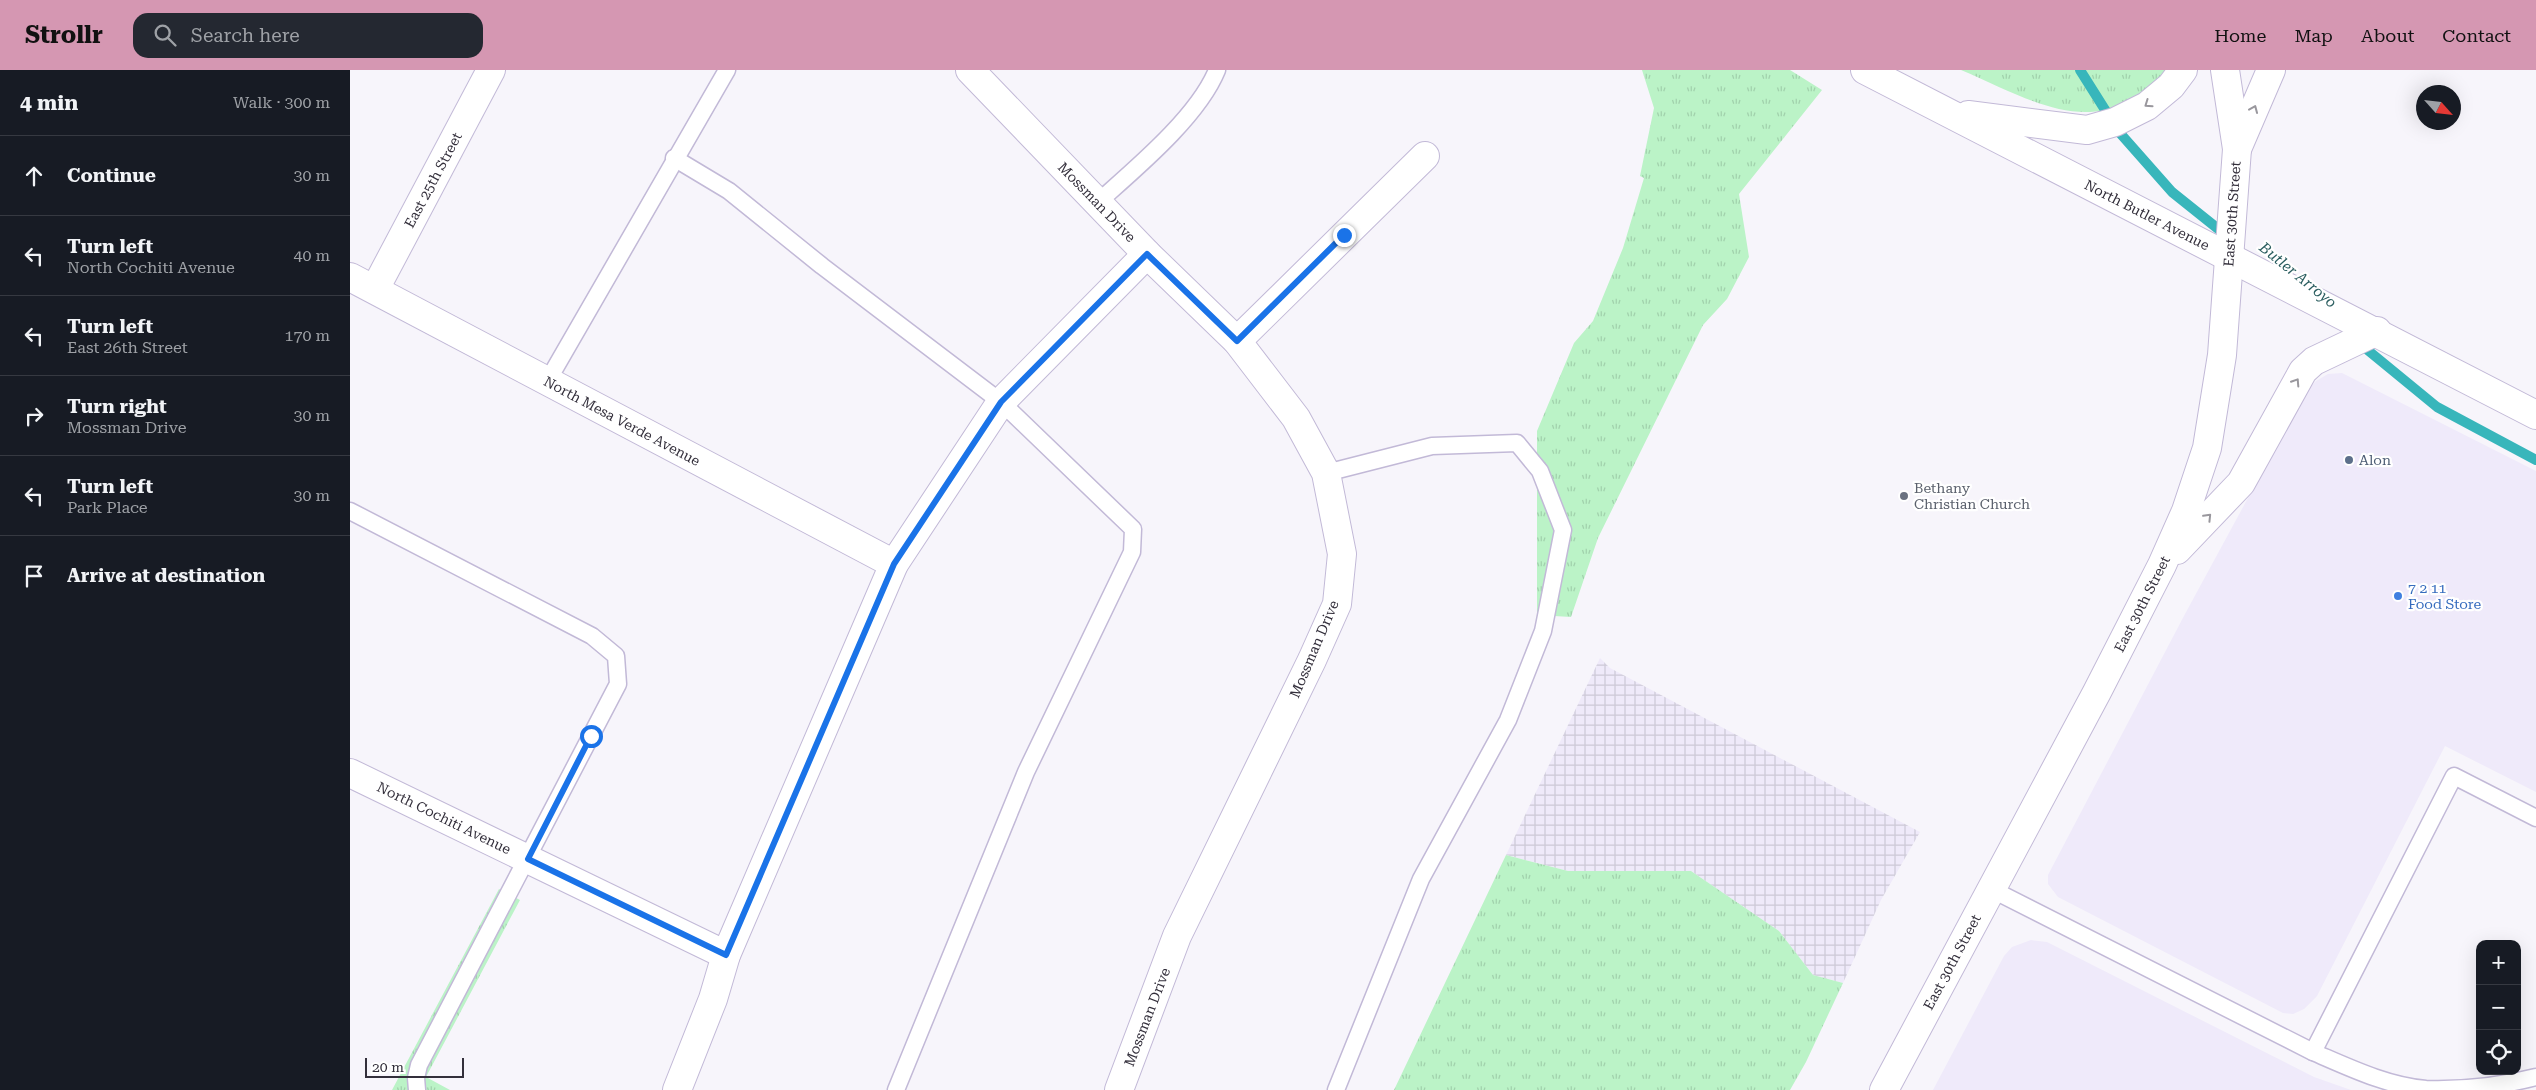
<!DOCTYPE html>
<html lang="en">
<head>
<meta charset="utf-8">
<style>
	:root { --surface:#171b24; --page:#242831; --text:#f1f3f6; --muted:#9ea1a6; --line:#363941; --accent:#d597b2 }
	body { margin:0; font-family:"Roboto Serif",serif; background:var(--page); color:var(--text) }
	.controls { position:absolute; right:15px; bottom:15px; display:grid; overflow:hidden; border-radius:10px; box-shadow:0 5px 20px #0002 }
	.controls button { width:45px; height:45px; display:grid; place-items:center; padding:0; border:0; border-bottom:1px solid var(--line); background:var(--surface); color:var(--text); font:25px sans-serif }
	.compass { position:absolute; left:2066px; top:15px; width:45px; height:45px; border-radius:50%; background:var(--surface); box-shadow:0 5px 20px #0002; rotate:117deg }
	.scale { position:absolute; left:15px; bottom:12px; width:99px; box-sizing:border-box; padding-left:5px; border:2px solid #332f3b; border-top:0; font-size:14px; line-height:18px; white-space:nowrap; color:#332f3b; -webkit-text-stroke:4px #fff; paint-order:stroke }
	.stop { position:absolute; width:15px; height:15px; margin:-11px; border:4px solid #1a73e8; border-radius:50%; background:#fff }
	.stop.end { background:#1a73e8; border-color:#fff; box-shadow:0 1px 5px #0008 }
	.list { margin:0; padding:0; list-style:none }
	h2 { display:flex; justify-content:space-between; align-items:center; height:65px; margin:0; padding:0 20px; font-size:21px }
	h2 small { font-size:16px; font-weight:400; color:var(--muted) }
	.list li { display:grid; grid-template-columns:32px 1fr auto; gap:15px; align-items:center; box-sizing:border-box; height:80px; padding:0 20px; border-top:1px solid var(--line) }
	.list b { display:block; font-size:19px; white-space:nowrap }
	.list p { margin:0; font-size:16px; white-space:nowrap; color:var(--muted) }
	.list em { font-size:16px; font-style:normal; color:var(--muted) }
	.icon { flex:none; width:28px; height:28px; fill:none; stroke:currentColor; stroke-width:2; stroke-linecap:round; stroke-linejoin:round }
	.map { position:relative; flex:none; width:2186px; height:1020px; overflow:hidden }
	header { display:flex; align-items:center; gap:30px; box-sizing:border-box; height:70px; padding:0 25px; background:var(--accent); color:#111 }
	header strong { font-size:24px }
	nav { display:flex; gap:28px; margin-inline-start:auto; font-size:18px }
	.search { width:350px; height:45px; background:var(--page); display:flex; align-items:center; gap:12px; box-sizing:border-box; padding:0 18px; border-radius:15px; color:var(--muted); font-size:19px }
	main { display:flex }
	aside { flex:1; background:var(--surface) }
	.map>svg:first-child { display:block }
	.built { fill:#efeafa }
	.industrial { fill:url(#industrial-grid) }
	.grass { fill:url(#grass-tufts) }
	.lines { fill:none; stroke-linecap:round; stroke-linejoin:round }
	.stream { stroke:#38b6bb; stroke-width:10 }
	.lane-casing { stroke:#c2b9d7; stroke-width:19 }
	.street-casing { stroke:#c2b9d7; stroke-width:30 }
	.secondary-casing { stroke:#c2b9d7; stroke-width:30 }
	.lane { stroke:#fff; stroke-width:16 }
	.street { stroke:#fff; stroke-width:28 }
	.secondary { stroke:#fff; stroke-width:28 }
	.oneway { stroke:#99979d }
	.route { stroke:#1a73e8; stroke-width:6 }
	.service-dot { fill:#5c6f8a; stroke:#fff; stroke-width:2 }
	.worship-dot { fill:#6b7280; stroke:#fff; stroke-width:2 }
	.shop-dot { fill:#3f7fe0; stroke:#fff; stroke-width:2 }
	.labels { text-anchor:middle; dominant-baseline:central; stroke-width:4.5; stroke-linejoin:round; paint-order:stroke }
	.street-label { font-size:14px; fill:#332f3b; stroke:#fff }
	.service-label { font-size:14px; fill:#4e5e75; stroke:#fff; text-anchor:start }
	.worship-label { font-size:14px; fill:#5b616d; stroke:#fff; text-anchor:start }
	.shop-label { font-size:14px; fill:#366cbe; stroke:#fff; text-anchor:start }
	.water-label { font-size:15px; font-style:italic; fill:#2a5d5f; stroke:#fff }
</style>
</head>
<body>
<header>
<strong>Strollr</strong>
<div class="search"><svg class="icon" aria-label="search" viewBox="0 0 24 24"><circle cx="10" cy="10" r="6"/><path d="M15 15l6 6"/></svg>Search here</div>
<nav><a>Home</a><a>Map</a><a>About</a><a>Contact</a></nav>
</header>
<main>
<aside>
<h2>4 min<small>Walk · 300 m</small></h2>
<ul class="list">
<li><svg class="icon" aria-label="ahead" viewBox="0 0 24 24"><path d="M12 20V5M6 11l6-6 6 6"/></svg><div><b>Continue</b></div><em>30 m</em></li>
<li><svg class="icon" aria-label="left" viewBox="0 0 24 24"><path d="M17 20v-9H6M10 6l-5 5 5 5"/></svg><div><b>Turn left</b><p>North Cochiti Avenue</p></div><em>40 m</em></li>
<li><svg class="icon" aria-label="left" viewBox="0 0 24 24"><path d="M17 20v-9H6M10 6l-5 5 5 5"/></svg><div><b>Turn left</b><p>East 26th Street</p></div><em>170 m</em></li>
<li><svg class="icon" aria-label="right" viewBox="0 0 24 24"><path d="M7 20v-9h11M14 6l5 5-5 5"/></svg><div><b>Turn right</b><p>Mossman Drive</p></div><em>30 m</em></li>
<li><svg class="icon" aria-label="left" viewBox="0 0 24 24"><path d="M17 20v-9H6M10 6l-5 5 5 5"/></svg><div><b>Turn left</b><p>Park Place</p></div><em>30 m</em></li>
<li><svg class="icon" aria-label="arrive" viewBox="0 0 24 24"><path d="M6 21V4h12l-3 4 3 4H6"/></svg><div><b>Arrive at destination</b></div></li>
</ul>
</aside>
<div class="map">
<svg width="2186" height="1020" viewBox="0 0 2186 1020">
	<defs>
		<pattern id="industrial-grid" width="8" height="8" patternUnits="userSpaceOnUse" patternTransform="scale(1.25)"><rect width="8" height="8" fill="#efeafa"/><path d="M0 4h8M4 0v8" fill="none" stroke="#cdc9d7"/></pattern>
		<pattern id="grass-tufts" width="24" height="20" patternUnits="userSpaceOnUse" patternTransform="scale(1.25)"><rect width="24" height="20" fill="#bbf3c7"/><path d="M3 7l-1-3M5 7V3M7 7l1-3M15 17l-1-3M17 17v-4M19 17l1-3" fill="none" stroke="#a1d1ac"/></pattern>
	</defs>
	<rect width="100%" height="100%" fill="#f7f5fb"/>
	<g class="built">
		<path d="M 1992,303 L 2186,401 L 2186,722 L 2095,676 L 1967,926 L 1954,939 L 1943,944 L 1933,943 L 1708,827 L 1698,814 L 1698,805 L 1835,544 L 1956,321 L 1966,311 L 1978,304 Z"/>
		<path d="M 1681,870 L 1697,872 L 1964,1007 L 2001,1020 L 1583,1020 L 1654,886 L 1662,877 Z"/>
	</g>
	<path class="industrial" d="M 1250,588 L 1260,598 L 1570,762 L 1531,830 L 1493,913 L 1463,905 L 1429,861 L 1341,801 L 1218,801 L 1156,785 Z"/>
	<g class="grass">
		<path d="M 1292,0 L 1440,0 L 1472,20 L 1389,124 L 1399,187 L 1377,229 L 1353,255 L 1248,468 L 1221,547 L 1187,545 L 1187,361 L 1224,273 L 1243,251 L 1273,178 L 1294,108 L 1290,106 L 1304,38 Z"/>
		<path d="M 1611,0 L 1816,0 C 1750,76 1686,32 1611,0 Z"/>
		<path d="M 1156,785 L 1218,801 L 1341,801 L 1429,861 L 1463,905 L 1493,913 L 1456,992 L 1440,1020 L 1044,1020 Z"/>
		<path d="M 149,819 L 170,830 L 76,1007 L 100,1020 L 42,1020 Z"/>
	</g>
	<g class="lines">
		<g class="stream">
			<path d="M 1730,0 L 1769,62 L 1822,122 L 1877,166"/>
			<path d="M 2009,273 L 2087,337 L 2186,390"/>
		</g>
		<g class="lane-casing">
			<g id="lane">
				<path d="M 324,88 L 379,121 L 472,196 L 651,332 L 783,459 L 782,482 L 676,702 L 546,1020"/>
				<path d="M 747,133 C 785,99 848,47 867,0"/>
				<path d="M 197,312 L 377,0"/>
				<path d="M 976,403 L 1082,376 L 1167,373 L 1190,401 L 1213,460 L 1193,561 L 1158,650 L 1071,809 L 986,1020"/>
				<path d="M 0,441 L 242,566 L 266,586 L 268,614 L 69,995 L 66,1008 L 67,1020"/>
				<path d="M 1641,819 L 1963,982 C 1998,997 2037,1016 2076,1019 C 2112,1020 2151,1016 2186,1007"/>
				<path d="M 1963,982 L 2104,706 L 2186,748"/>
			</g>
		</g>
		<g class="street-casing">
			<g id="street">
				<path d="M 620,0 L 797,184 L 887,271 L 946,348 L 976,403 L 992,484 L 987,534 L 962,590 L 827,866 L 769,1020"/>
				<path d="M 0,207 L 544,494"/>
				<path d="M 25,219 L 141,0"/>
				<path d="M 887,271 L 1075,86"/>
				<path d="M 0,703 L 376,885"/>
				<path d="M 327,1020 L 363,929 L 376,885 L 544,494 L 651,332 L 797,184"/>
			</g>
		</g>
		<g class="secondary-casing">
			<g id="secondary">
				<path d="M 1515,0 L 2186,345"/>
				<path d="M 1618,45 L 1737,60 L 1765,52 L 1797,36 L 1821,16 L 1833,0"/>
				<path d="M 1887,79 L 1921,0"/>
				<path d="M 1827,480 L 1891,413 L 1953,301 L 1964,291 L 2027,261"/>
				<path d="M 1534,1020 L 1747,622 L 1812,495 L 1836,441 L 1857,378 L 1872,285 L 1887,79 L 1875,0"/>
			</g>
		</g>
		<use href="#lane" class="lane"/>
		<use href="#street" class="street"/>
		<use href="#secondary" class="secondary"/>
	</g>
	<defs><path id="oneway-chevron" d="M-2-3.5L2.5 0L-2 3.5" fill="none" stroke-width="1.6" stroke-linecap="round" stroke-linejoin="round" transform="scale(1.25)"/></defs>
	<g class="oneway">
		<use href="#oneway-chevron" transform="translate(1798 34) rotate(145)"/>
		<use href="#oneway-chevron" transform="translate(1904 39) rotate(-67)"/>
		<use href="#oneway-chevron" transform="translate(1946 312) rotate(-57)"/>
		<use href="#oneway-chevron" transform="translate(1858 447) rotate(-46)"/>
	</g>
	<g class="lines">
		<path class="route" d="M 241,666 L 178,789 L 376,885 L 544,494 L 651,332 L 797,184 L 887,271 L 994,165"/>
	</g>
	<circle class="service-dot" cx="1999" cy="390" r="5"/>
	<circle class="worship-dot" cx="1554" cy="426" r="5"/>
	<circle class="shop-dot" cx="2048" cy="526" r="5"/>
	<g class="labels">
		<g class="street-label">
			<text transform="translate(83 110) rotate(-62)">East 25th Street</text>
			<text transform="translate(747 132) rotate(46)">Mossman Drive</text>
			<text transform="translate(1882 144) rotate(-86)">East 30th Street</text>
			<text transform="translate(1797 145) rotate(27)">North Butler Avenue</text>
			<text transform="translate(272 351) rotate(28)">North Mesa Verde Avenue</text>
			<text transform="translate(1792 534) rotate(-63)">East 30th Street</text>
			<text transform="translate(964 579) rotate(-67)">Mossman Drive</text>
			<text transform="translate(94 748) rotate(26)">North Cochiti Avenue</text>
			<text transform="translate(1602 892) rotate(-62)">East 30th Street</text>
			<text transform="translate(797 947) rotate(-69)">Mossman Drive</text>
		</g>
		<g class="service-label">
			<text x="2009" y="390">Alon</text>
		</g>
		<g class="worship-label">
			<text x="1564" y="418">Bethany<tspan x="1564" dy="16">Christian Church</tspan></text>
		</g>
		<g class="shop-label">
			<text x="2058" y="518">7 2 11<tspan x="2058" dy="16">Food Store</tspan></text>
		</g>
		<g class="water-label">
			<text transform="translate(1948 205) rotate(39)">Butler Arroyo</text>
		</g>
	</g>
</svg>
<div class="controls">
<button>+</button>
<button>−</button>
<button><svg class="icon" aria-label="locate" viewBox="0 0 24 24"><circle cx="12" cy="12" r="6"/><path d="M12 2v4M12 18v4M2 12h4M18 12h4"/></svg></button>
</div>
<svg class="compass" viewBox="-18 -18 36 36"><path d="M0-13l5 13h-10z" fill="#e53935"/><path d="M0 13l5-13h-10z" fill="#9ea1a6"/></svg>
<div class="scale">20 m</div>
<div class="stop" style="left:241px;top:666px"></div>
<div class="stop end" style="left:994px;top:165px"></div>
</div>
</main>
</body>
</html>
